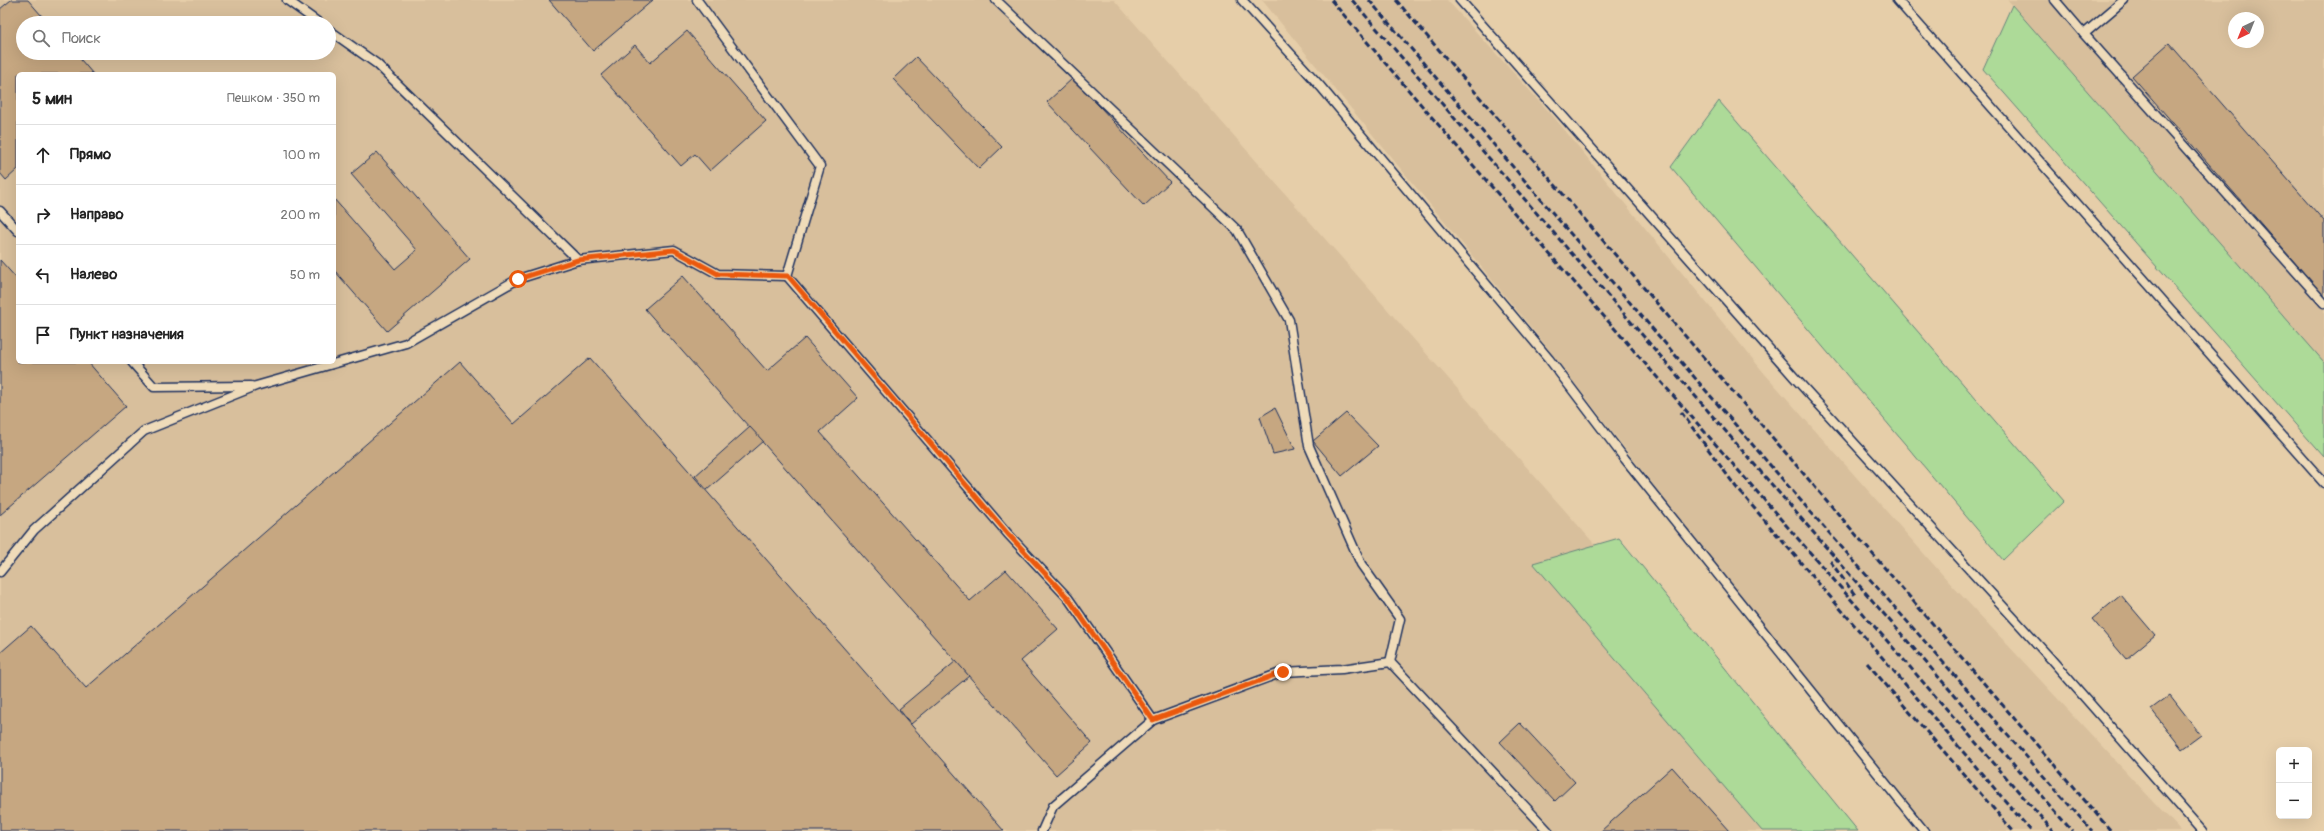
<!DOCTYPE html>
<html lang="ru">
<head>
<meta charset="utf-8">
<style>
	:root { --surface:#fff; --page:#f2f2f2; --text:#222; --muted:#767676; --line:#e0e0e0 }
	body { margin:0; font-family:Pangolin,sans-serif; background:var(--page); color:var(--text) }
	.controls { position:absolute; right:12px; bottom:12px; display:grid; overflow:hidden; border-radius:6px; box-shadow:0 4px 16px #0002 }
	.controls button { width:36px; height:36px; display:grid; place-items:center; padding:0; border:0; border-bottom:1px solid var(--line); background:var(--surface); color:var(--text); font:20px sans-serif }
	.compass { position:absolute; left:2228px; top:12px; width:36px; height:36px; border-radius:50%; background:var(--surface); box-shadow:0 4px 16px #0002; rotate:223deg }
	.stop { position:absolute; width:12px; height:12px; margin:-9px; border:3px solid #ea580c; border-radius:50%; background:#fff }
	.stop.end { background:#ea580c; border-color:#fff; box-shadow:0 1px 4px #0008 }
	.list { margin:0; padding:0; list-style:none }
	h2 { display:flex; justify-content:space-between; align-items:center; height:52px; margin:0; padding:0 16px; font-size:17px }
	h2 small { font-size:13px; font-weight:400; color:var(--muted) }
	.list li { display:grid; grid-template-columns:26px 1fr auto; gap:12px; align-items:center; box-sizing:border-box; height:60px; padding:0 16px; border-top:1px solid var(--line) }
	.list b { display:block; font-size:15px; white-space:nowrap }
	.list em { font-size:13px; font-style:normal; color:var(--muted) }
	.icon { flex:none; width:22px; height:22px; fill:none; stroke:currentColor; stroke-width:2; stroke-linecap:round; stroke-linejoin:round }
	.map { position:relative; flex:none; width:2324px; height:831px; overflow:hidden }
	.search { position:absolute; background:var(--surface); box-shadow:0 4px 16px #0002; left:16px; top:16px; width:320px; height:44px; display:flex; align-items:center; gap:10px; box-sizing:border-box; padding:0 14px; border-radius:22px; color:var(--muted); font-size:15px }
	.panel { position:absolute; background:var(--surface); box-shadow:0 4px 16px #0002; left:16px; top:72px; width:320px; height:292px; border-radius:6px }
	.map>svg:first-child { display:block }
	.built { fill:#d8bf9c; fill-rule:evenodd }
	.green { fill:#adda98; stroke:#64847b }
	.building { fill:#c6a781; stroke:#1b2f5e }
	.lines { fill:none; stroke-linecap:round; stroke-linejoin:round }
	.lane-casing { stroke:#1b2f5e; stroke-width:11 }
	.lane { stroke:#efdbb9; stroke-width:8 }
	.rail { stroke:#1b2f5e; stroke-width:3; stroke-dasharray:6 3; stroke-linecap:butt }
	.route { stroke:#ea580c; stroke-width:5 }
</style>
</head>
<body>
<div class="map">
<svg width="2324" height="831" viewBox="0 0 2324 831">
	<rect width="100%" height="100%" fill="#e6cea9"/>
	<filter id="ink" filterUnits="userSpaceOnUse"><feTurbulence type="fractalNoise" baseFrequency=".025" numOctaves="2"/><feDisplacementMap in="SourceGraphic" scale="8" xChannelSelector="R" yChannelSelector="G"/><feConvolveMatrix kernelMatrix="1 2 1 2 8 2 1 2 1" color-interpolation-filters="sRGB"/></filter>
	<g filter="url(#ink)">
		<g class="built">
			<path d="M 0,0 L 1114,0 L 1848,831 L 0,831 ZM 23,23 L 329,23 L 329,53 L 23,53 ZM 18,74 L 334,74 L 334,362 L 18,362 Z"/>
			<path d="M 1262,0 L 1447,0 L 1553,116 L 1765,374 L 1949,582 L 2181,831 L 1920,831 L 1543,342 Z"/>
			<path d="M 2008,0 L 2324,0 L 2324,364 L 2080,83 ZM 2234,18 L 2258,18 L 2258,42 L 2234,42 Z"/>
		</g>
		<g class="green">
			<path d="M 2012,5 L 2324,362 L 2324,457 L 1983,69 Z"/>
			<path d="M 1719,101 L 2064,501 L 2003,560 L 1671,167 Z"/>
			<path d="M 1619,538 L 1858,831 L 1762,831 L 1533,563 Z"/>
		</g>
		<g class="building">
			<path d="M 11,0 L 28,0 L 48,23 L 23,23 L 23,53 L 75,53 L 93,74 L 18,74 L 18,169 L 6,180 L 0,173 L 0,9 Z"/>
			<path d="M 549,0 L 653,0 L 593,51 Z"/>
			<path d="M 687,31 L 766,121 L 710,171 L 695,154 L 681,166 L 601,75 L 635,45 L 650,63 Z"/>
			<path d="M 2169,43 L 2324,221 L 2324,296 L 2132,76 Z"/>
			<path d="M 916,57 L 1002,147 L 979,169 L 893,79 Z"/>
			<path d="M 1073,78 L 1170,182 L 1144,206 L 1047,102 Z"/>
			<path d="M 377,152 L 470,259 L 387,331 L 334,270 L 334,199 L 395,269 L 417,250 L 351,174 Z"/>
			<path d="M 0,260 L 18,280 L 18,362 L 88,362 L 126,406 L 0,515 Z"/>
			<path d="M 683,276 L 767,371 L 805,338 L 858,398 L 820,432 L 970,601 L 1006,570 L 1058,629 L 1021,661 L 1092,743 L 1056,775 L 645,309 Z"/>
			<path d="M 590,358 L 1004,831 L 0,831 L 0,653 L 31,626 L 86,688 L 460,362 L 514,424 Z"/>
			<path d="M 1275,408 L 1295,449 L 1273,454 L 1260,417 Z"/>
			<path d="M 1346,413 L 1378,446 L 1342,476 L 1313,441 Z"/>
			<path d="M 750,427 L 763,441 L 707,490 L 695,476 Z"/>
			<path d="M 2121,595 L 2155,635 L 2126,659 L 2092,619 Z"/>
			<path d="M 956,661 L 969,676 L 911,724 L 899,709 Z"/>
			<path d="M 2170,695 L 2201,735 L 2182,749 L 2151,709 Z"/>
			<path d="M 1520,723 L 1575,782 L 1555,801 L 1500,742 Z"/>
			<path d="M 1672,767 L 1729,831 L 1601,831 Z"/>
		</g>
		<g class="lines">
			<g class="lane-casing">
				<g id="lane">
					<path d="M 287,0 L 319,23"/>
					<path d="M 697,0 L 820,166 L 787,276 L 1008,534 L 1068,598 L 1153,720"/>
					<path d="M 996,0 L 1237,230 L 1289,320 L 1309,446 L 1361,564 L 1400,619 L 1390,662"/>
					<path d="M 1242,0 L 1321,87 L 1549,359 L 1625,459 L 1924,831"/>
					<path d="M 1460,0 L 1794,377 L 2050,658 L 2202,831"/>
					<path d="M 1897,0 L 2324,483"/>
					<path d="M 2055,0 L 2084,34 L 2124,0"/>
					<path d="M 2084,34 L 2324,303"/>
					<path d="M 0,211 L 18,231"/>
					<path d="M 578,260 L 674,250 L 718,274 L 787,276"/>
					<path d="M 132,362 L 154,387 L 251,386"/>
					<path d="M 0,572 L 34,530 L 144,431 L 256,386 L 406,343 L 518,279 L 578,260 L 377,64 L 329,30"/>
					<path d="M 1042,831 L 1053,806 L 1153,720 L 1283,672 L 1342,669 L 1390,662 L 1548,831"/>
				</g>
			</g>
			<use href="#lane" class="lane"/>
			<g class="rail">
				<path d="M 1331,0 L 1553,258 L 2053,831"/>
				<path d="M 1352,0 L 2072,831"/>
				<path d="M 1369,0 L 1808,509 L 2092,831"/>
				<path d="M 1396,0 L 2111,831"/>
				<path d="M 1681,412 L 1736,487 L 2031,831"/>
				<path d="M 1830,561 L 1855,595"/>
				<path d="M 1867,663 L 2013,831"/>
			</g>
		</g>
	</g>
	<g class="lines" filter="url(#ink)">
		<path class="route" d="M 518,279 L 578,260 L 674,250 L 718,274 L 788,276 L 1008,534 L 1068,598 L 1153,720 L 1283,672"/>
	</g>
</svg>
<div class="controls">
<button>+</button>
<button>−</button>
</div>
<svg class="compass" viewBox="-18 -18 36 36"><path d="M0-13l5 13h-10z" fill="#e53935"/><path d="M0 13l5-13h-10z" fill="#767676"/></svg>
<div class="stop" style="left:518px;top:279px"></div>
<div class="stop end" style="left:1283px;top:672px"></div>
<div class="search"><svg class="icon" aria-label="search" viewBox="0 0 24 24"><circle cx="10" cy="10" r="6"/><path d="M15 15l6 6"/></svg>Поиск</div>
<section class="panel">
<h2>5 мин<small>Пешком · 350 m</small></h2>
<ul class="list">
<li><svg class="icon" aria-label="ahead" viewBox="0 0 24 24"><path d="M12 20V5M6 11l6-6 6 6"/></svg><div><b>Прямо</b></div><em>100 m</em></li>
<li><svg class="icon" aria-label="right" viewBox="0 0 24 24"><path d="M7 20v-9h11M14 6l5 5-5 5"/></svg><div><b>Направо</b></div><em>200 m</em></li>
<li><svg class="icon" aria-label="left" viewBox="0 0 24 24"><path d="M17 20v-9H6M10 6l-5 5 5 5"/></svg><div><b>Налево</b></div><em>50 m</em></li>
<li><svg class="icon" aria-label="arrive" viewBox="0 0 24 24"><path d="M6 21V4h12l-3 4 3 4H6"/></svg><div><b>Пункт назначения</b></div></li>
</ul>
</section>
</div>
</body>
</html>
